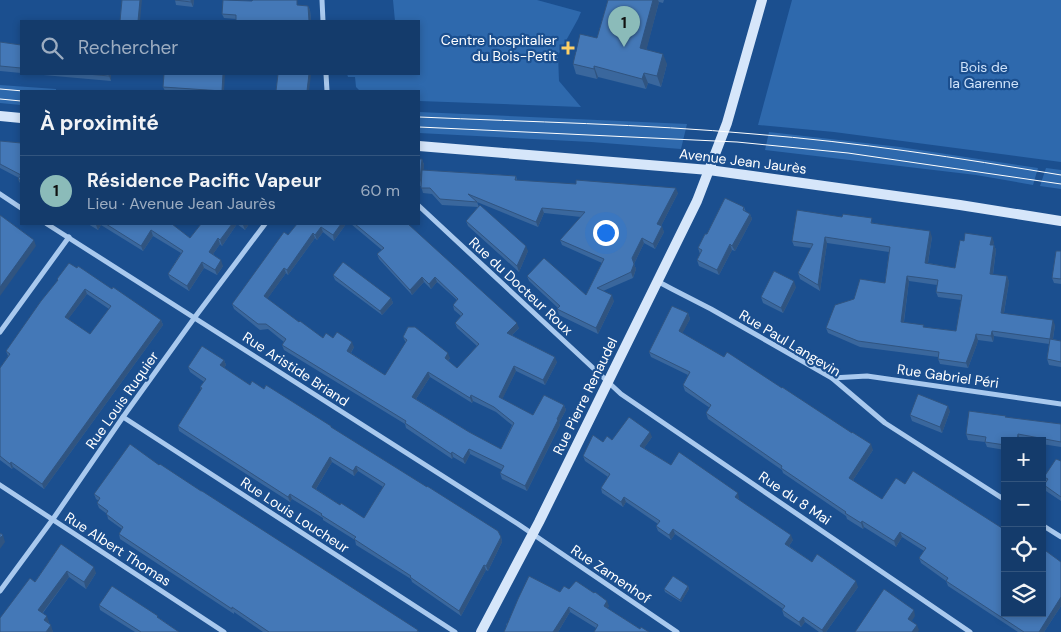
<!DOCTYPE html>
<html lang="fr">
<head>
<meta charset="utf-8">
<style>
	:root { --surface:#143b6b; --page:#1d4271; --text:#f1f3f6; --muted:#9dadc1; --line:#33557e; --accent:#8bbbb9 }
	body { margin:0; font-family:"DM Sans",sans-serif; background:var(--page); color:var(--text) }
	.controls { position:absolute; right:15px; bottom:15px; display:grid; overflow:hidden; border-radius:0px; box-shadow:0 2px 8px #0003 }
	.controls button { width:45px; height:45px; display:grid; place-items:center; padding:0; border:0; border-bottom:1px solid var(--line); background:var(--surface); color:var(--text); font:25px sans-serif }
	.you { position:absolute; left:605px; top:232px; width:18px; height:18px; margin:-12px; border:4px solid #fff; border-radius:50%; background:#1a73e8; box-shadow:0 0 0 8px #1a73e833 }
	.badge { display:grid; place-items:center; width:32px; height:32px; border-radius:50%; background:var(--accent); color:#111; font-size:16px; font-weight:700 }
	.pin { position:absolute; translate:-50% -41px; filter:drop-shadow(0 1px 2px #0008) }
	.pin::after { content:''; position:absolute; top:26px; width:18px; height:15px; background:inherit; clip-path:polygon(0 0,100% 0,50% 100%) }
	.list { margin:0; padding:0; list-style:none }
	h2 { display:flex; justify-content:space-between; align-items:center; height:65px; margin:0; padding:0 20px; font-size:21px }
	h2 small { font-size:16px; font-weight:400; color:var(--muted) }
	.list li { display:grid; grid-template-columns:32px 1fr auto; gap:15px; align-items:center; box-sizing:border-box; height:70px; padding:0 20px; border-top:1px solid var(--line) }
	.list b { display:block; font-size:19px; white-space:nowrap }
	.list p { margin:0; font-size:16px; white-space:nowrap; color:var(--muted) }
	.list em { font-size:16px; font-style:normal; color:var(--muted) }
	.icon { flex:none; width:28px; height:28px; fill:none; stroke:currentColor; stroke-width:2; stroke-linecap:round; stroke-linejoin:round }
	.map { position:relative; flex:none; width:1061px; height:632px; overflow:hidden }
	.search { position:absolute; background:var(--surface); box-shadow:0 2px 8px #0003; left:20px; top:20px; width:400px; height:55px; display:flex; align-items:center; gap:12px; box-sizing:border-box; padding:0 18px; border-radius:0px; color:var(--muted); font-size:19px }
	.panel { position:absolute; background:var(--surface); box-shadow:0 2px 8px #0003; left:20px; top:90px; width:400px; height:135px; border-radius:0px }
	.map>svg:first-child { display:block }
	.green { fill:#2e69ad }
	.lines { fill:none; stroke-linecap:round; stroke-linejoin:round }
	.street { stroke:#a9c9ee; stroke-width:5 }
	.secondary { stroke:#d6e6fa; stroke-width:10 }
	.tram { stroke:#fff; stroke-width:1 }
	.wall { fill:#3a679d; fill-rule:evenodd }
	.shaded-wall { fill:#305480 }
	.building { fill:#4478b7; stroke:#305480; fill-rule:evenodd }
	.poi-dot { fill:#ffd166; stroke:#1b4f8f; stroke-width:2 }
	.labels { text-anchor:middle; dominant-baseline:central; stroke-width:4.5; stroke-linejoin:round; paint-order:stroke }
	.poi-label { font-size:14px; fill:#fff; stroke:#1b4f8f; text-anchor:end }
	.park-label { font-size:14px; fill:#cfe3fa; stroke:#1b4f8f }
	.street-label { font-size:14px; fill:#fff; stroke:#1b4f8f }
</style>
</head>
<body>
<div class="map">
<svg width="1061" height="632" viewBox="0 0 1061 632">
	<rect width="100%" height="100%" fill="#1b4f8f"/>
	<g class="green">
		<path d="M 393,0 L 537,0 L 581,12 L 578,19 L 558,55 L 559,81 L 581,107 L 419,101 L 419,91 L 360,91 L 356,87 L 355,77 L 348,77 L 347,74 L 419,74 L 419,21 L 395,21 Z"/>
		<path d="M 792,0 L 1061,0 L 1061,162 L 834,132 L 758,125 Z"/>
		<path d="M 0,85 L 56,89 L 56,91 L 21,91 L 21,105 L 0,103 Z"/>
		<path d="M 419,112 L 687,124 L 681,149 L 591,142 L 419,133 Z"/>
		<path d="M 769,132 L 900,147 L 1038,168 L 1033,185 L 976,175 L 765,150 Z"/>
		<path d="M 1046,168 L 1061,170 L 1061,189 L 1040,186 Z"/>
	</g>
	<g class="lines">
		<g class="street">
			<path d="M 322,0 L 323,21"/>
			<path d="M 326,74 L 327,91"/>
			<path d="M 0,194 L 21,208"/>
			<path d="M 419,206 L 621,394 L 970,632"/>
			<path d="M 47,224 L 518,524 L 677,632"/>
			<path d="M 657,281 L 672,289 L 711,309 L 832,378 L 885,423 L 1005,500"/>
			<path d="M 0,332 L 69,237"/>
			<path d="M 832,378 L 867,376 L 1061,404"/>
			<path d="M 123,417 L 455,632"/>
			<path d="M 0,485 L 224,632"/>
			<path d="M 1042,525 L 1061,537"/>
			<path d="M 0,591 L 53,519 L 123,417 L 195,317 L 265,224"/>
		</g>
		<g class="secondary">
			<path d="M 0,116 L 21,118"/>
			<path d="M 419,146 L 709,170 L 960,205 L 1061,221"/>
			<path d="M 481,632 L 539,522 L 697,201 L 727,123 L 762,0"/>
		</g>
		<g class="tram">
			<path d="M 0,89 L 23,91"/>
			<path d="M 0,99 L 21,101"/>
			<path d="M 419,117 C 530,122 643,124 754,134 C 857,142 959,158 1061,175"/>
			<path d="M 419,127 L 737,142 L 848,153 L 1061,184"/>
		</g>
	</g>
	<g class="wall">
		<path d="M 175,0 L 194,0 L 193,7 L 176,5 Z"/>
		<path d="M 608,0 L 664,0 L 663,3 L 659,2 L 646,50 L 667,64 L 661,87 L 648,83 L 646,89 L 598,77 L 597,79 L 576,74 L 573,64 L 597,38 Z"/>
		<path d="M 252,1 L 308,6 L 310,10 L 311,21 L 236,21 L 236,19 L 224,18 L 222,14 Z"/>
		<path d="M 0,42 L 21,45 L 21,73 L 0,71 Z"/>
		<path d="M 32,74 L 111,74 L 111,81 Z"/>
		<path d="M 163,87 L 224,91 L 165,91 Z"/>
		<path d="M 0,141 L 21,143 L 21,185 L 18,179 L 19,178 L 0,168 Z"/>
		<path d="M 419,159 L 422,159 L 424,165 L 423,170 L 516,176 L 517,180 L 678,193 L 661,226 L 664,232 L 655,249 L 644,243 L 634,264 L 636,269 L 633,278 L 603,291 L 614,301 L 598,334 L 559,315 L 557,309 L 558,308 L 529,281 L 527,276 L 586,295 L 602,263 L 562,245 L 560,240 L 581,217 L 544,213 L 538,227 L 477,202 L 479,207 L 528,251 L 519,272 L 468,226 L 466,221 L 478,207 L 442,205 L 432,194 L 423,193 L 421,186 L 419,186 Z"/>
		<path d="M 744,207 L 746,212 L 750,214 L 752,219 L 735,251 L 732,250 L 719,275 L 699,266 L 697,260 L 700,254 L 698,248 L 707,234 Z"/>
		<path d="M 842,217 L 874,223 L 932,237 L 928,263 L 955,268 L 964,241 L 994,242 L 993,245 L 994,245 L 996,250 L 993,275 L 1007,276 L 1009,282 L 1004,313 L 1055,325 L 1053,339 L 1061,341 L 1061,367 L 1049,365 L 1047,359 L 1049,344 L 994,336 L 993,342 L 978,340 L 977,344 L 968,368 L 940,364 L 938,359 L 938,357 L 860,347 L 828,333 L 826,328 L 854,299 L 885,283 L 889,252 L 827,243 L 820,291 L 800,279 L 798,273 L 811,248 L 794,246 L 792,241 ZM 909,281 L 937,285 L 936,292 L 938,297 L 961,300 L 956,331 L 924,327 L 904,322 Z"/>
		<path d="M 88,224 L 173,224 L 173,225 L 190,238 L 201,224 L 249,224 L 245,230 L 237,224 L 222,246 L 220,244 L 213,254 L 223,266 L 217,275 L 204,268 L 189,291 L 170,279 L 168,274 L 181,253 L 153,236 L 143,251 L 101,225 L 98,230 Z"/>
		<path d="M 297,224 L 346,224 L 334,241 L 323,232 L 317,240 L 315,238 L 288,275 L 286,273 L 267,299 L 299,322 L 323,338 L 333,338 L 354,347 L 351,353 L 385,375 L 406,343 L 403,337 L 450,358 L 448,361 L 457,368 L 477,346 L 457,328 L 455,323 L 461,316 L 454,310 L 453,305 L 457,300 L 437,282 L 431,289 L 424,282 L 412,295 L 379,259 L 377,254 L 382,250 L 351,224 L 408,224 L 519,328 L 512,335 L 557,362 L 545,385 L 516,371 L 502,399 L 533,415 L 564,405 L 566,410 L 559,423 L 560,425 L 527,491 L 502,479 L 500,473 L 502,470 L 470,454 L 465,464 L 453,457 L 452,459 L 406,428 L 405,424 L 284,350 L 282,345 L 284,342 L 268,329 L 260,330 L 234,309 L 232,304 ZM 430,377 L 472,403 L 473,401 L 496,412 L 512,425 L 501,449 L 469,432 L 416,399 Z"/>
		<path d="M 1061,251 L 1061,284 L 1054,283 L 1052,278 Z"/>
		<path d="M 77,268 L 161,320 L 163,325 L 44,489 L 13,467 L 12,469 L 0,460 L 0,368 L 8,356 L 6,351 L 58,280 L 57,279 ZM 87,294 L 109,309 L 90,334 L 68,319 Z"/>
		<path d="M 333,275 L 391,298 L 393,303 L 382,315 L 335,280 Z"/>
		<path d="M 796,287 L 783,313 L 763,303 L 761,297 Z"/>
		<path d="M 688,313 L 690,319 L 682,333 L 873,450 L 853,480 L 1005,613 L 1061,562 L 1061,606 L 1044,632 L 1018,632 L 948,586 L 946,581 L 921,563 L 919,558 L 924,551 L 902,537 L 896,547 L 864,527 L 863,529 L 847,519 L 846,516 L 783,473 L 782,470 L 708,419 L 706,413 L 710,408 L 685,391 L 683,385 L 688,375 L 651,357 L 649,352 Z"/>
		<path d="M 224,360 L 226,365 L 224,368 L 250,385 L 264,389 L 332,428 L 501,537 L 502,542 L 488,571 L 486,570 L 461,616 L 412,582 L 411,579 L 356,545 L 355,540 L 323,520 L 323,518 L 292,499 L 290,502 L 179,431 L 178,426 L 201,390 L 200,387 L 204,382 L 190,372 L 188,367 ZM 332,462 L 354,476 L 358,471 L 383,487 L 364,518 L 340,505 L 316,489 Z"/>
		<path d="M 950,411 L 942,433 L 912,421 L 910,415 Z"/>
		<path d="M 1006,417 L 1061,424 L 1061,447 L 1042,444 L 1042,441 L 1026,441 L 1020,440 L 1020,441 L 1005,441 L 1005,450 L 987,447 L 985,442 L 968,440 L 966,434 Z"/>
		<path d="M 652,437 L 644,448 L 671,465 L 739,498 L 738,500 L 793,540 L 789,546 L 812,562 L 858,587 L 826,632 L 819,632 L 805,622 L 801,627 L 784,616 L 782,610 L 783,609 L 675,534 L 671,540 L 658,531 L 656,526 L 658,524 L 626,502 L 623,507 L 602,493 L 601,488 L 608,477 L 585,461 L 583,456 L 603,442 Z"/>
		<path d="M 1061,461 L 1061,501 L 1046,491 L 1044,485 L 1046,482 L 1044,477 Z"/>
		<path d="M 159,465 L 201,491 L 419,632 L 263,632 L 234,612 L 234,614 L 120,539 L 119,534 L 122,529 L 108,519 L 107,514 L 99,508 L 97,503 L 99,501 L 96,499 L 94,494 Z"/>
		<path d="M 61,544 L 96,573 L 86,589 L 69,577 L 43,613 L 49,622 L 49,623 L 53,632 L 0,632 Z"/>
		<path d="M 688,586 L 689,589 L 681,602 L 665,592 L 664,589 Z"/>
		<path d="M 569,589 L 609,606 L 607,608 L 640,629 L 649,632 L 596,628 L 570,612 L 558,632 L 504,632 L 507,626 L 506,624 L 560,592 Z"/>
		<path d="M 99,605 L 159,618 L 179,632 L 135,632 L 100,610 Z"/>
	</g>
	<g class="shaded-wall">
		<path d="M 140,0 L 142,0 L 140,21 L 138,21 Z"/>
		<path d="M 191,0 L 194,0 L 193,7 L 191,2 Z"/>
		<path d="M 653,0 L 658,0 L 659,2 L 644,59 L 640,48 Z"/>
		<path d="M 308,6 L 310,10 L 311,21 L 309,21 Z"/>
		<path d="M 663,54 L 667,64 L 661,87 L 657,76 Z"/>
		<path d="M 594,66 L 598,77 L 597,79 L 594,69 Z"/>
		<path d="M 644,73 L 648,83 L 646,89 L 642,79 Z"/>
		<path d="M 109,74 L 111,74 L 111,81 L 109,76 Z"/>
		<path d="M 223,74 L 225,74 L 224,91 L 222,91 Z"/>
		<path d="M 309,74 L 310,74 L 311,75 L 309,91 L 307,91 Z"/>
		<path d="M 422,159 L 424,165 L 422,186 L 420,180 Z"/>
		<path d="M 676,188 L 678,193 L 659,230 L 657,224 Z"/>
		<path d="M 542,208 L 544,213 L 538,227 L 536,222 Z"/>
		<path d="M 750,214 L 752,219 L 735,251 L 732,246 Z"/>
		<path d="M 97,224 L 101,224 L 101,225 L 98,230 L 96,225 Z"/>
		<path d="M 232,224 L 237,224 L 222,246 L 220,240 Z"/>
		<path d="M 244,224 L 249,224 L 245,230 L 243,225 Z"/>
		<path d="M 341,224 L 346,224 L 334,241 L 333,235 Z"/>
		<path d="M 662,226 L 664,232 L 655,249 L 653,244 Z"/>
		<path d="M 321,227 L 323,232 L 317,240 L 315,235 Z"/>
		<path d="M 151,230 L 153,236 L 143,251 L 141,246 Z"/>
		<path d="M 930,231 L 932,237 L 927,268 L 925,263 Z"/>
		<path d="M 313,233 L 315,238 L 288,275 L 287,270 Z"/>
		<path d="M 825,237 L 827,243 L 820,291 L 818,285 Z"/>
		<path d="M 992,237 L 994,242 L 992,250 L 990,245 Z"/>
		<path d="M 218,238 L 220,244 L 211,257 L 209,252 Z"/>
		<path d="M 642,238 L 644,243 L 634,264 L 632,258 Z"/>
		<path d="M 34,240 L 36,246 L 0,296 L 0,287 Z"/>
		<path d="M 730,244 L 732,250 L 719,275 L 717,270 Z"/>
		<path d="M 994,245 L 996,250 L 992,280 L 990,274 Z"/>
		<path d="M 526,246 L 528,251 L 519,272 L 517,266 Z"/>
		<path d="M 221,260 L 223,266 L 217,275 L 215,270 Z"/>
		<path d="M 202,262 L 204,268 L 189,291 L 187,286 Z"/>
		<path d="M 634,264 L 636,269 L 633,278 L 631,272 Z"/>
		<path d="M 284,268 L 286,273 L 265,302 L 264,296 Z"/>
		<path d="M 907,276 L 909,281 L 903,327 L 901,322 Z"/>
		<path d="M 1007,276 L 1009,282 L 1003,318 L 1001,313 Z"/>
		<path d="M 422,277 L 424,282 L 412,295 L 410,290 Z"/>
		<path d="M 435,277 L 437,282 L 431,289 L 429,284 Z"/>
		<path d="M 794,281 L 796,287 L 783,313 L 781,308 Z"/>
		<path d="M 85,289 L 87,294 L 66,322 L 65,317 Z"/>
		<path d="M 612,295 L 614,301 L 598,334 L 596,328 Z"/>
		<path d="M 391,298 L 393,303 L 382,315 L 380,311 Z"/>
		<path d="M 688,313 L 690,319 L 681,336 L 679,331 Z"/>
		<path d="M 161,320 L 163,325 L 44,489 L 42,484 Z"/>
		<path d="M 1053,320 L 1055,325 L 1052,344 L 1050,339 Z"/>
		<path d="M 517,323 L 519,328 L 509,338 L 507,333 Z"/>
		<path d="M 992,331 L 994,336 L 993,342 L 991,336 Z"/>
		<path d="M 976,334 L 978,340 L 977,344 L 968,368 L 966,363 Z"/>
		<path d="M 352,342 L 354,347 L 349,356 L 347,351 Z"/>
		<path d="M 448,353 L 450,358 L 446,363 L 445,358 Z"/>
		<path d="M 555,357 L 557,362 L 545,385 L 543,380 Z"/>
		<path d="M 224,360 L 226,365 L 222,371 L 220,365 Z"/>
		<path d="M 514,366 L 516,371 L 501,402 L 499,397 Z"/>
		<path d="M 428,372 L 430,377 L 414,402 L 412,397 Z"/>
		<path d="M 471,395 L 473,401 L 472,403 L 470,398 Z"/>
		<path d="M 564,405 L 566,410 L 559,423 L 560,425 L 527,491 L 525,486 Z"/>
		<path d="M 948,406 L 950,411 L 942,433 L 940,427 Z"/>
		<path d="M 650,432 L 652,437 L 642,451 L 640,446 Z"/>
		<path d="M 1018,434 L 1020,440 L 1020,441 L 1017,441 Z"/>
		<path d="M 871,444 L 873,450 L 851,483 L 849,478 Z"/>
		<path d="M 469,449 L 470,454 L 465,464 L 463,459 Z"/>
		<path d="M 452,452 L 453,457 L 452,459 L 451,454 Z"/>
		<path d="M 330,457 L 332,462 L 314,492 L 312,487 Z"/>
		<path d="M 11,462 L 13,467 L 12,469 L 10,464 Z"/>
		<path d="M 356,466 L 358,471 L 354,476 L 353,471 Z"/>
		<path d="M 738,493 L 739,498 L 736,502 L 735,497 Z"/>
		<path d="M 290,494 L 292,499 L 290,502 L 288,497 Z"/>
		<path d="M 624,497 L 626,502 L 623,507 L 621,502 Z"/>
		<path d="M 862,521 L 864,527 L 863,529 L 861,523 Z"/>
		<path d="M 673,529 L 675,534 L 671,540 L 669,535 Z"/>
		<path d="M 900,532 L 902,537 L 896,547 L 894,541 Z"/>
		<path d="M 3,535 L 5,542 L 0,549 L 0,538 Z"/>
		<path d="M 791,535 L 793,540 L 787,549 L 785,544 Z"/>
		<path d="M 501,537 L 502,542 L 488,571 L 486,566 Z"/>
		<path d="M 484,565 L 486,570 L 461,616 L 459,611 Z"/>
		<path d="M 94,567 L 96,573 L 86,589 L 84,582 Z"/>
		<path d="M 67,571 L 69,577 L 40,616 L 38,610 Z"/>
		<path d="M 856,581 L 858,587 L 826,632 L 823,632 L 822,630 Z"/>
		<path d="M 688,586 L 689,589 L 681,602 L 680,600 Z"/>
		<path d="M 1061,597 L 1061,606 L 1044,632 L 1039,632 Z"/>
		<path d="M 607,601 L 609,606 L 606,611 L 604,606 Z"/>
		<path d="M 569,607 L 570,612 L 558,632 L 553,632 Z"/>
		<path d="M 914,610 L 915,616 L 910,624 L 908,619 Z"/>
		<path d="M 47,616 L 49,622 L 46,626 L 44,620 Z"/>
		<path d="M 803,617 L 805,622 L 801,627 L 799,622 Z"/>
		<path d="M 51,625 L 53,632 L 46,632 Z"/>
		<path d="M 917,625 L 919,630 L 918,632 L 912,632 Z"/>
	</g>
	<g class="building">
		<path d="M 122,0 L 140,0 L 138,21 L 120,21 Z"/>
		<path d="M 175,0 L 191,0 L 191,2 Z"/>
		<path d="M 223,0 L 252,1 L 253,0 L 297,0 L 297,5 L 308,6 L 309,21 L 236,21 L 236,15 L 222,14 Z"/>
		<path d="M 608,0 L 653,0 L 640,48 L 663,54 L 657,76 L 644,73 L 642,79 L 594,66 L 594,69 L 573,64 L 580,34 L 597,38 Z"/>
		<path d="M 0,42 L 21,45 L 21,68 L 0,66 Z"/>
		<path d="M 87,74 L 109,74 L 109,76 Z"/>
		<path d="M 164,74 L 223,74 L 222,91 L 163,87 Z"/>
		<path d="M 278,74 L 309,74 L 307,91 L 276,91 Z"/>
		<path d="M 0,141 L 21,143 L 21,181 L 18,179 L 21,175 L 0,164 Z"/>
		<path d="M 419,159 L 422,159 L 420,180 L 419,180 Z"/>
		<path d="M 422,170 L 516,176 L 515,180 L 576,184 L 576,180 L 676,188 L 657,224 L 662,226 L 653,244 L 642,238 L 632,258 L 634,264 L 631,272 L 597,288 L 612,295 L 596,328 L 557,309 L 560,306 L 527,276 L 544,258 L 586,295 L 604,259 L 560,240 L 585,212 L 542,208 L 536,222 L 468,194 L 477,202 L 440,199 L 430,188 L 421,188 Z"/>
		<path d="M 725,198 L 744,207 L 743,210 L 750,214 L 732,246 L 730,244 L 717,270 L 697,260 L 702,250 L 698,248 L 705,234 L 707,234 Z"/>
		<path d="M 480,205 L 526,246 L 517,266 L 466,221 Z"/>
		<path d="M 797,210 L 842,217 L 843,214 L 872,218 L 871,223 L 930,231 L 925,263 L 955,268 L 960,240 L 964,241 L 965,233 L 992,237 L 990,245 L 994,245 L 990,274 L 1007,276 L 1001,313 L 1053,320 L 1050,339 L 1061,341 L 1061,362 L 1047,359 L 1050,339 L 992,331 L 991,336 L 976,334 L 975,339 L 966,363 L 938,359 L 939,352 L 858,341 L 826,328 L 835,305 L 854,299 L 860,279 L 885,283 L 890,247 L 825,237 L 818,285 L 798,273 L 813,244 L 792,241 ZM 907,276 L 938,280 L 936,292 L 962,295 L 956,331 L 923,327 L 924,325 L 901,322 Z"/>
		<path d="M 0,215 L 34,240 L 0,287 Z"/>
		<path d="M 106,224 L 172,224 L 190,238 L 201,224 L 232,224 L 220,240 L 218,238 L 209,252 L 221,260 L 215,270 L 202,262 L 187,286 L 168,274 L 183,251 L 151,230 L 141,246 Z"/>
		<path d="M 297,224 L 341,224 L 333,235 L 321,227 L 315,235 L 313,233 L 287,270 L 284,268 L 264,296 L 299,322 L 300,321 L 323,338 L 326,333 L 333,338 L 337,332 L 352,342 L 347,351 L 385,375 L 407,340 L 403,337 L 408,327 L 415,327 L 448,353 L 445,358 L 457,368 L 479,344 L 455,323 L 463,314 L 453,305 L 458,299 L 435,277 L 429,284 L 422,277 L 410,290 L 377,254 L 384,248 L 355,224 L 408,224 L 517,323 L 507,333 L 555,357 L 543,380 L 514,366 L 499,397 L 533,415 L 544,395 L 564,405 L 557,419 L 558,420 L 525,486 L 500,473 L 504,466 L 469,449 L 463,459 L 452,452 L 451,454 L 405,423 L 406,421 L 282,345 L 286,339 L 266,324 L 258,324 L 232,304 L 284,232 L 288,235 ZM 428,372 L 470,398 L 471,395 L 494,407 L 514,423 L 501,449 L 469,432 L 412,397 Z"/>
		<path d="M 1056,251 L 1061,251 L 1061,279 L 1052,278 Z"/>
		<path d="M 343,262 L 391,298 L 380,311 L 333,275 Z"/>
		<path d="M 69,263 L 77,268 L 78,266 L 112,289 L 113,287 L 161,320 L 42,484 L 11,462 L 10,464 L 0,456 L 0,368 L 10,354 L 6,351 L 41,301 L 58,280 L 57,279 ZM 85,289 L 111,306 L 90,334 L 65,317 Z"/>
		<path d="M 774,271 L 794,281 L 781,308 L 761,297 Z"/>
		<path d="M 672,306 L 688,313 L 679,331 L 724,357 L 727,352 L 782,388 L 782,387 L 852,433 L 852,432 L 871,444 L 849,478 L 882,499 L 896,478 L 905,484 L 913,471 L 1005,530 L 1005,613 L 1042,613 L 1042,554 L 1043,555 L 1046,551 L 1061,562 L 1061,597 L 1039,632 L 1024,632 L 946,581 L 948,578 L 919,558 L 926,548 L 900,532 L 894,541 L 862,521 L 861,523 L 845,513 L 846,512 L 781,468 L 782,466 L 706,413 L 711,405 L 683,385 L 690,372 L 649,352 Z"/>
		<path d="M 202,346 L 224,360 L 220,365 L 250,385 L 252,381 L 264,389 L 266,385 L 331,426 L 331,427 L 427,487 L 427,486 L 498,531 L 501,537 L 486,566 L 484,565 L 459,611 L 410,577 L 411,576 L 354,539 L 356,537 L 321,515 L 322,514 L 290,494 L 288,497 L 178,426 L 202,388 L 200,387 L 206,379 L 188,367 ZM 330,457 L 353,471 L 356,466 L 385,484 L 364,518 L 341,503 L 340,505 L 312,487 Z"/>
		<path d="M 918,394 L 948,406 L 940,427 L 910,415 Z"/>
		<path d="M 969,411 L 1006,416 L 1005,417 L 1061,424 L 1061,442 L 1018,434 L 1017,441 L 1005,441 L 1005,445 L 985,442 L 986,437 L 966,434 Z"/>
		<path d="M 629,417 L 650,432 L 640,446 L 671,465 L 679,452 L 738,493 L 735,497 L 791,535 L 785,544 L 812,562 L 817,554 L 856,581 L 822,630 L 803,617 L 799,622 L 782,610 L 785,606 L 673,529 L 669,535 L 656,526 L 660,521 L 624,497 L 621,502 L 601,488 L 610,474 L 583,456 L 593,435 L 603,442 L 607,436 L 612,440 Z"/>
		<path d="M 130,444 L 159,465 L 160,464 L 201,491 L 202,491 L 418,630 L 417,632 L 269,632 L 232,607 L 232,609 L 119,534 L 123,527 L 106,514 L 108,511 L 97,503 L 100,498 L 94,494 Z"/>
		<path d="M 1056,459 L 1061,461 L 1061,497 L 1044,485 L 1048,479 L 1044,477 Z"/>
		<path d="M 0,533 L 3,535 L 0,538 Z"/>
		<path d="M 61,544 L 94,567 L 84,582 L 67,571 L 38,610 L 47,616 L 44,620 L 51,625 L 46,632 L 0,632 L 0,618 L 30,578 L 35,582 Z"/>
		<path d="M 529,576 L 560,592 L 564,586 L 569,589 L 576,581 L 594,593 L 595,592 L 607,601 L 604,606 L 640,629 L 641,627 L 649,632 L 594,632 L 598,625 L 569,607 L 553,632 L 504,632 L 518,599 Z"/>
		<path d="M 673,576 L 688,586 L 680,600 L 664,589 Z"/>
		<path d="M 112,586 L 158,616 L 157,617 L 179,632 L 141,632 L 99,605 Z"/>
		<path d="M 884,589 L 914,610 L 908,619 L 917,625 L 912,632 L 855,632 Z"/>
	</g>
	<path class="poi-dot" d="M565.5 40.5h5v5h5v5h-5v5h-5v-5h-5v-5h5z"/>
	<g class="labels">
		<g class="poi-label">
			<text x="557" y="40">Centre hospitalier<tspan x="557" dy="16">du Bois-Petit</tspan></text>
		</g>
		<g class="park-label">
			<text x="984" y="67">Bois de<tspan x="984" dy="16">la Garenne</tspan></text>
		</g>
		<g class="street-label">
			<text transform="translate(743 161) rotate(7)">Avenue Jean Jaurès</text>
			<text transform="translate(521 286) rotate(43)">Rue du Docteur Roux</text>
			<text transform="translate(790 343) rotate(31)">Rue Paul Langevin</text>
			<text transform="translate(296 369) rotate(33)">Rue Aristide Briand</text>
			<text transform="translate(948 376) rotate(8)">Rue Gabriel Péri</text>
			<text transform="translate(585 396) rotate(-64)">Rue Pierre Renaudel</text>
			<text transform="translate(122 400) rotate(-55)">Rue Louis Ruquier</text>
			<text transform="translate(795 498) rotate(34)">Rue du 8 Mai</text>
			<text transform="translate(295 515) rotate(33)">Rue Louis Loucheur</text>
			<text transform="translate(118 549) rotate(33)">Rue Albert Thomas</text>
			<text transform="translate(611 574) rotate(34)">Rue Zamenhof</text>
		</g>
	</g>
</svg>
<div class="controls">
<button>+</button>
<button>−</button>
<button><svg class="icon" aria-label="locate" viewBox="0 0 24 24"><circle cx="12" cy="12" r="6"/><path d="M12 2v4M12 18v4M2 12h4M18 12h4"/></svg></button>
<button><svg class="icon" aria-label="layers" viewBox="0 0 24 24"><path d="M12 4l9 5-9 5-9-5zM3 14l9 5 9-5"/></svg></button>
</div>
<div class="you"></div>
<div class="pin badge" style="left:624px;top:47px">1</div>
<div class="search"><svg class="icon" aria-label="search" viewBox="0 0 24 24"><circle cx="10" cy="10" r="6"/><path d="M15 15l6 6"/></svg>Rechercher</div>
<section class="panel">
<h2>À proximité<small></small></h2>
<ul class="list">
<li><span class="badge">1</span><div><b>Résidence Pacific Vapeur</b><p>Lieu · Avenue Jean Jaurès</p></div><em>60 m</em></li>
</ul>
</section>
</div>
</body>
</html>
